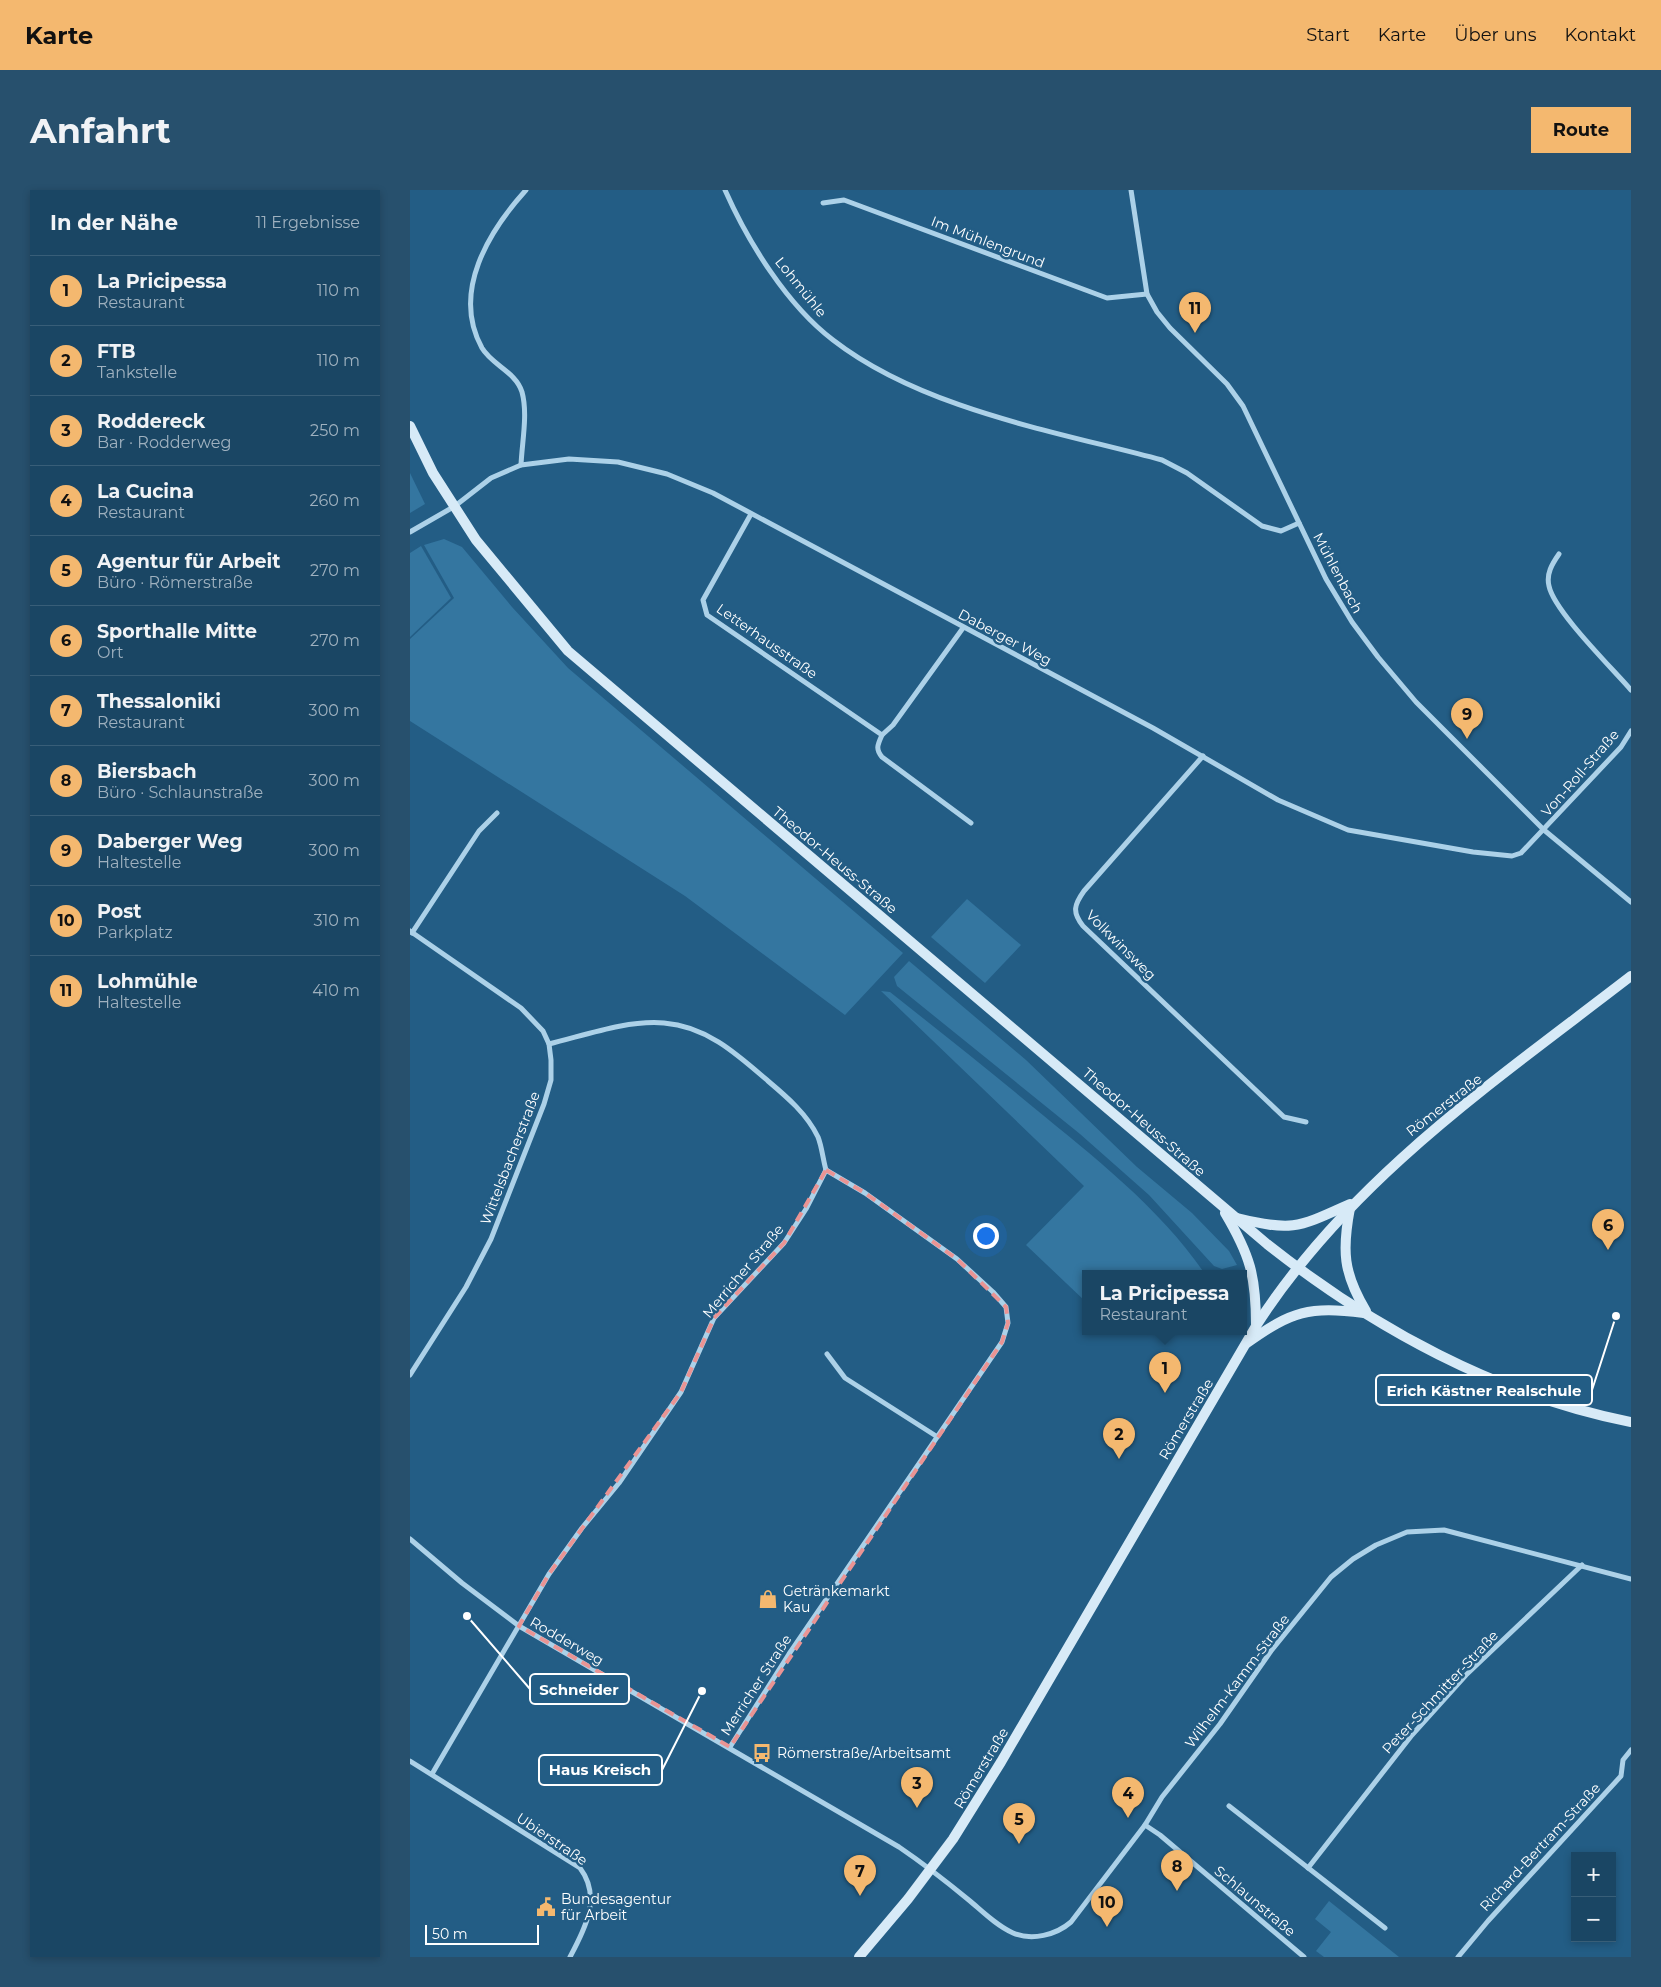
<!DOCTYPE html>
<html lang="de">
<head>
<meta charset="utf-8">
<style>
	:root { --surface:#1a4664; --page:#27506d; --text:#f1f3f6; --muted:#9fb1bf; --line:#385e78; --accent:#f4b86f }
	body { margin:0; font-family:Montserrat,sans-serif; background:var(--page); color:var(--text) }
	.controls { position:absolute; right:15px; bottom:15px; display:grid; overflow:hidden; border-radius:0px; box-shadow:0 2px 8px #0003 }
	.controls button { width:45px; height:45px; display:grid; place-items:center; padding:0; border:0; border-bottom:1px solid var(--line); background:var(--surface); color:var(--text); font:25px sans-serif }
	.scale { position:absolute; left:15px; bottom:12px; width:114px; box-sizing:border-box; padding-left:5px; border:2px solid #fff; border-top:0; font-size:14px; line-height:18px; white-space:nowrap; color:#fff; -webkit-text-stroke:4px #235d85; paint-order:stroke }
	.you { position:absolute; left:575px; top:1045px; width:18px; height:18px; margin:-12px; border:4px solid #fff; border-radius:50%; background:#1a73e8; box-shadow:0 0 0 8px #1a73e833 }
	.badge { display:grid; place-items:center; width:32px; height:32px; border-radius:50%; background:var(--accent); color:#111; font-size:16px; font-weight:700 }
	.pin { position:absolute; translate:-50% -41px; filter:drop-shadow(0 1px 2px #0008) }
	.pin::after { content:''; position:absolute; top:26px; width:18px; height:15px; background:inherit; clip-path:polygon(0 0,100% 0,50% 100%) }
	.popup { position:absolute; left:672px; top:1080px; width:165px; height:65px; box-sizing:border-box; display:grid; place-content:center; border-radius:0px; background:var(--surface); filter:drop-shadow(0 1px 4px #0005); font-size:16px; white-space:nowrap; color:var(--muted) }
	.popup b { font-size:19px; color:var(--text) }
	.popup::after { content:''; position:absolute; left:50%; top:100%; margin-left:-10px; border:10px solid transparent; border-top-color:var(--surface) }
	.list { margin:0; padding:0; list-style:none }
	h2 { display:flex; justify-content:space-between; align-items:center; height:65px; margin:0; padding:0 20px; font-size:21px }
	h2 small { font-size:16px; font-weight:400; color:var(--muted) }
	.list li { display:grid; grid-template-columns:32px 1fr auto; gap:15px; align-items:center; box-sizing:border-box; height:70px; padding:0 20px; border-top:1px solid var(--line) }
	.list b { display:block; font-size:19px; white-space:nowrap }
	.list p { margin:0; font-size:16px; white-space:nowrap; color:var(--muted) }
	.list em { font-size:16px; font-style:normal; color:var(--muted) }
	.map { position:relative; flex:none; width:1221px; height:1767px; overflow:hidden; border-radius:0px }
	header { display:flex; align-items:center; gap:30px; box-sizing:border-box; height:70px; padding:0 25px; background:var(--accent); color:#111 }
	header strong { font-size:24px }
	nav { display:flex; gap:28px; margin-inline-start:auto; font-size:18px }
	.intro { display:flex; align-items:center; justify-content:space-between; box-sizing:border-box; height:120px; padding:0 30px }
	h1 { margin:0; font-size:35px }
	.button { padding:12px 22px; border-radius:0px; background:var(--accent); color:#111; font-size:18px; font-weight:700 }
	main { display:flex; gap:30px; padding:0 30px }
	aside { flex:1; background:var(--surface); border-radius:0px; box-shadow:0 2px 8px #0003 }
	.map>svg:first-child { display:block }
	.green { fill:#3476a0 }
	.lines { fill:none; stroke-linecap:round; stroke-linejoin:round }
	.street { stroke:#acd1e8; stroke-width:5 }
	.secondary { stroke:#d7eaf7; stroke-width:10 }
	.marked { fill:none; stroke:#ea9494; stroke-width:4; stroke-dasharray:10 6; stroke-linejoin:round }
	.labels { text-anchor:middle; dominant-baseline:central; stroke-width:5; stroke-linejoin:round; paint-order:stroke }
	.street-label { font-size:14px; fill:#fff; stroke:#235d85 }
	.poi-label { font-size:14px; fill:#fff; stroke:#235d85; text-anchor:start }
	.leader { fill:none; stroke:#fff; stroke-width:2 }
	.callout-dot { fill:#fff; stroke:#235d85; stroke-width:2 }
	.callout { fill:#235d85; stroke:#fff; stroke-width:2 }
	.callout-label { font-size:15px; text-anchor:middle; font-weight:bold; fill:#fff }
</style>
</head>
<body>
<header>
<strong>Karte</strong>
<nav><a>Start</a><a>Karte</a><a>Über uns</a><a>Kontakt</a></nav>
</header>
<div class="intro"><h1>Anfahrt</h1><a class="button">Route</a></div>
<main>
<aside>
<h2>In der Nähe<small>11 Ergebnisse</small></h2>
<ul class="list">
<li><span class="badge">1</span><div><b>La Pricipessa</b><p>Restaurant</p></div><em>110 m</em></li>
<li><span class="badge">2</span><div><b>FTB</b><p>Tankstelle</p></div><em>110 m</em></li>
<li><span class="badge">3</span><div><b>Roddereck</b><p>Bar · Rodderweg</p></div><em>250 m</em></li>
<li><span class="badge">4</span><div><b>La Cucina</b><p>Restaurant</p></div><em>260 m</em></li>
<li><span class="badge">5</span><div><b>Agentur für Arbeit</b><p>Büro · Römerstraße</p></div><em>270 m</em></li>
<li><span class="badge">6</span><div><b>Sporthalle Mitte</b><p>Ort</p></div><em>270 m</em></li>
<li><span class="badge">7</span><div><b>Thessaloniki</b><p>Restaurant</p></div><em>300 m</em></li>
<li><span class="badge">8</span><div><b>Biersbach</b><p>Büro · Schlaunstraße</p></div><em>300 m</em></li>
<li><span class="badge">9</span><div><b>Daberger Weg</b><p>Haltestelle</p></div><em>300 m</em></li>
<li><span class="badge">10</span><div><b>Post</b><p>Parkplatz</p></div><em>310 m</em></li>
<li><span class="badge">11</span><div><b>Lohmühle</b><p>Haltestelle</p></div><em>410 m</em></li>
</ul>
</aside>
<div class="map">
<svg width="1221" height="1767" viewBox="0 0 1221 1767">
	<rect width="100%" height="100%" fill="#235d85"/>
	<g class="green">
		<path d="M 0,283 L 15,314 L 0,323 Z"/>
		<path d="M 34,349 L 52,357 L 102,417 L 158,478 L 493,763 L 435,825 L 275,706 L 0,531 L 0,449 L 44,408 L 14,355 Z"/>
		<path d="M 11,356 L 41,408 L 0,447 L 0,363 Z"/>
		<path d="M 557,709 L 611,755 L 575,793 L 521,747 Z"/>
		<path d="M 499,771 L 616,870 L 727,977 L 782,1023 L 819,1061 L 827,1075 L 812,1079 L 804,1076 L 739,1005 L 670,944 L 487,796 L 484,787 Z"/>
		<path d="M 471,801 L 480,802 C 528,840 576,878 623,917 C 684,967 750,1018 795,1084 L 676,1084 L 676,1112 L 616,1055 L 674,996 Z"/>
		<path d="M 919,1711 L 989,1767 L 914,1767 L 906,1761 L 921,1742 L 905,1729 Z"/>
	</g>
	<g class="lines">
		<g class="street">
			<path d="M 315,0 C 338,52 377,115 423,150 C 512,219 644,241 752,270 L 777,283 L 852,336 L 871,341 L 889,333"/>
			<path d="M 721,0 L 737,104 L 747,122 L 760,138 L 817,194 L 833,216 L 916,389 L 942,432 L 968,467 L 1006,512 L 1134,640 L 1221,712"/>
			<path d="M 413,13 L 434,10 L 697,108 L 737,104"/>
			<path d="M 111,275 C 112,252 118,224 112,202 C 106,182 82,175 72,158 C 41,102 79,41 116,0"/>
			<path d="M 341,324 L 293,410 L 297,425 L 472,545 C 468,554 465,559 472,567 L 561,633"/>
			<path d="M 0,342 L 45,316 L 81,288 L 111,275 L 159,269 L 208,272 L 257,284 L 303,303 L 743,538 L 868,610 L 938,640 L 1063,662 L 1102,666 L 1111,663 L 1211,557 L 1221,541"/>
			<path d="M 1149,364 C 1142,374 1136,384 1139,396 C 1144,421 1202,478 1221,500"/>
			<path d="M 472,545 L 483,535 L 553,438"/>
			<path d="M 793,566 L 674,701 C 664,715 662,722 673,736 L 874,927 L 896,932"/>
			<path d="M 0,741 L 111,818 L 133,841 L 139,854 L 141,870 L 141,890 L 134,914 L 81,1049 L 56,1097 L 0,1185"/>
			<path d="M 2,743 L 69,641 L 87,623"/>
			<path d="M 139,854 C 176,845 216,830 254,833 C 296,836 327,864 358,891 C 377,907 397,924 408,947 C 412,957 413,970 416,980"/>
			<path d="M 417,1164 L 435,1188 L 526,1246"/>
			<path d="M 0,1349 L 52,1393 L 109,1436 L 489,1657 C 514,1674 537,1692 560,1711 C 573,1722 587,1736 603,1743 C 622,1751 646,1745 661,1732 L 735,1635 L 752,1607 L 810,1534 L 861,1461 L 921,1387 L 943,1369 L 966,1355 L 997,1342 L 1034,1340 L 1221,1389"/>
			<path d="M 320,1557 L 379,1464 L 592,1152 L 598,1133 L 596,1117 L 583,1102 L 547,1069 L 455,1003 L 416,980"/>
			<path d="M 0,1571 L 170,1678 C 192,1707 175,1739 160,1767"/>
			<path d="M 22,1584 L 139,1384 L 172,1338 L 209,1293 L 271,1202 L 304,1128 L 374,1053 L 396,1019 L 416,980"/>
			<path d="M 819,1616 L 975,1738"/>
			<path d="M 735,1635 L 750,1645 L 894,1767"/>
			<path d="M 898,1678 L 1002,1545 L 1056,1485 L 1172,1375"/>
			<path d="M 1048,1767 L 1078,1731 L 1211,1586 L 1213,1570 L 1221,1560"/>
		</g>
		<g class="secondary">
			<path d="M 0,236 L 23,283 L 66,350 L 158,461 L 857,1054 C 963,1138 1088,1206 1221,1232"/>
			<path d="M 940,1018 C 932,1060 933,1083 956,1121"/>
			<path d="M 815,1023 C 840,1065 846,1086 846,1135"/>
			<path d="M 827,1028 C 883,1042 889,1037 940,1014"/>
			<path d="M 837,1153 C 882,1121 899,1116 954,1123"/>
			<path d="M 449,1767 L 498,1709 L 543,1649 L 591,1572 L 846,1136 C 940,989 1085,891 1221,786"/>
		</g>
	</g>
	<path class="marked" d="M 416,980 L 455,1003 L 547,1069 L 596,1117 L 598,1133 L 592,1152 L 320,1557 L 109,1436 L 139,1384 L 271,1202 L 304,1128 L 374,1053 Z"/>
	<defs>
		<g id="shop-bare" transform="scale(1.5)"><path d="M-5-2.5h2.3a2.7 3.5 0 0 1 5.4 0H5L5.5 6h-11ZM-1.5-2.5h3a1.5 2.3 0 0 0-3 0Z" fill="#f4b86f" stroke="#235d85" stroke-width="2.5" paint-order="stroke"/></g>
		<g id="bus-bare" transform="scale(1.5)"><path d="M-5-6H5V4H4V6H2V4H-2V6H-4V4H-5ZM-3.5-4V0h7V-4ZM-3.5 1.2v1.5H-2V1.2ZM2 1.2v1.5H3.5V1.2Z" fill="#f4b86f" stroke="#235d85" stroke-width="2.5" paint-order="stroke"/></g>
		<g id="civic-bare" transform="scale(1.5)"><path d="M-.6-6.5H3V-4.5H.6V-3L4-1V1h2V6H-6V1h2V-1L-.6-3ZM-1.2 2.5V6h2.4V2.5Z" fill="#f4b86f" stroke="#235d85" stroke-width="2.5" paint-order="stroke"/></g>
	</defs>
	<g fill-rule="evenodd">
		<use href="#shop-bare" x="358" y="1409"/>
		<use href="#bus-bare" x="352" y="1563"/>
		<use href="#civic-bare" x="136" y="1717"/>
	</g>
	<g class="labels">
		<g class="street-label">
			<text transform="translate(578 52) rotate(21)">Im Mühlengrund</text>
			<text transform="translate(391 97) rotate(51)">Lohmühle</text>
			<text transform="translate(928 383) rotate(62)">Mühlenbach</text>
			<text transform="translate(595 447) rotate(28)">Daberger Weg</text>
			<text transform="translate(357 451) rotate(35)">Letterhausstraße</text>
			<text transform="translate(1170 583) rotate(-49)">Von-Roll-Straße</text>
			<text transform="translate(425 670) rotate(40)">Theodor-Heuss-Straße</text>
			<text transform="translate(711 755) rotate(45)">Volkwinsweg</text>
			<text transform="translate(1034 915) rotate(-38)">Römerstraße</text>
			<text transform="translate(734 932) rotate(41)">Theodor-Heuss-Straße</text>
			<text transform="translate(100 968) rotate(-69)">Wittelsbacherstraße</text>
			<text transform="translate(333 1081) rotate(-50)">Merricher Straße</text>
			<text transform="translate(776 1229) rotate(-59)">Römerstraße</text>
			<text transform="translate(157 1451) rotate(30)">Rodderweg</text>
			<text transform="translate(827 1491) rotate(-53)">Wilhelm-Kamm-Straße</text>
			<text transform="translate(346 1495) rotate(-57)">Merricher Straße</text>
			<text transform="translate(1030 1502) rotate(-47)">Peter-Schmitter-Straße</text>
			<text transform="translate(571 1578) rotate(-59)">Römerstraße</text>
			<text transform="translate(142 1649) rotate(34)">Ubierstraße</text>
			<text transform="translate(1130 1657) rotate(-47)">Richard-Bertram-Straße</text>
			<text transform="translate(845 1711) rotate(40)">Schlaunstraße</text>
		</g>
		<g class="poi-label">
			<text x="373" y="1401">Getränkemarkt<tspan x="373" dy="16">Kau</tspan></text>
			<text x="367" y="1563">Römerstraße/Arbeitsamt</text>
			<text x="151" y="1709">Bundesagentur<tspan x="151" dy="16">für Arbeit</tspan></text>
		</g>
	</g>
	<path class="leader" d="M1206 1126L1182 1200M57 1426L120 1499M292 1501L252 1580"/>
	<g class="callout-dot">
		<circle cx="1206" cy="1126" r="5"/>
		<circle cx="57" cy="1426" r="5"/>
		<circle cx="292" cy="1501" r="5"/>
	</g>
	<g class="callout">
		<rect x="966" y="1185" width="216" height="30" rx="5"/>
		<rect x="120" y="1484" width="99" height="30" rx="5"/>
		<rect x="129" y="1565" width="123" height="30" rx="5"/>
	</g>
	<g class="callout-label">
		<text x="1074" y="1206">Erich Kästner Realschule</text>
		<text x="169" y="1505">Schneider</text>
		<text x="190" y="1585">Haus Kreisch</text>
	</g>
</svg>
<div class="controls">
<button>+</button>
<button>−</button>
</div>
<div class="scale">50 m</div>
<div class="you"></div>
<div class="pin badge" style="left:755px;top:1203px">1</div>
<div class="popup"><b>La Pricipessa</b>Restaurant</div>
<div class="pin badge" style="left:709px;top:1269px">2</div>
<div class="pin badge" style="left:507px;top:1618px">3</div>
<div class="pin badge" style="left:718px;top:1628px">4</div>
<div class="pin badge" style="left:609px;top:1654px">5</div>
<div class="pin badge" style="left:1198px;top:1060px">6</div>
<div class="pin badge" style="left:450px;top:1706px">7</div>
<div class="pin badge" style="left:767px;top:1701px">8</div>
<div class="pin badge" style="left:1057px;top:549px">9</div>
<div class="pin badge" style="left:697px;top:1737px">10</div>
<div class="pin badge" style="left:785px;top:143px">11</div>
</div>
</main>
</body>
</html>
